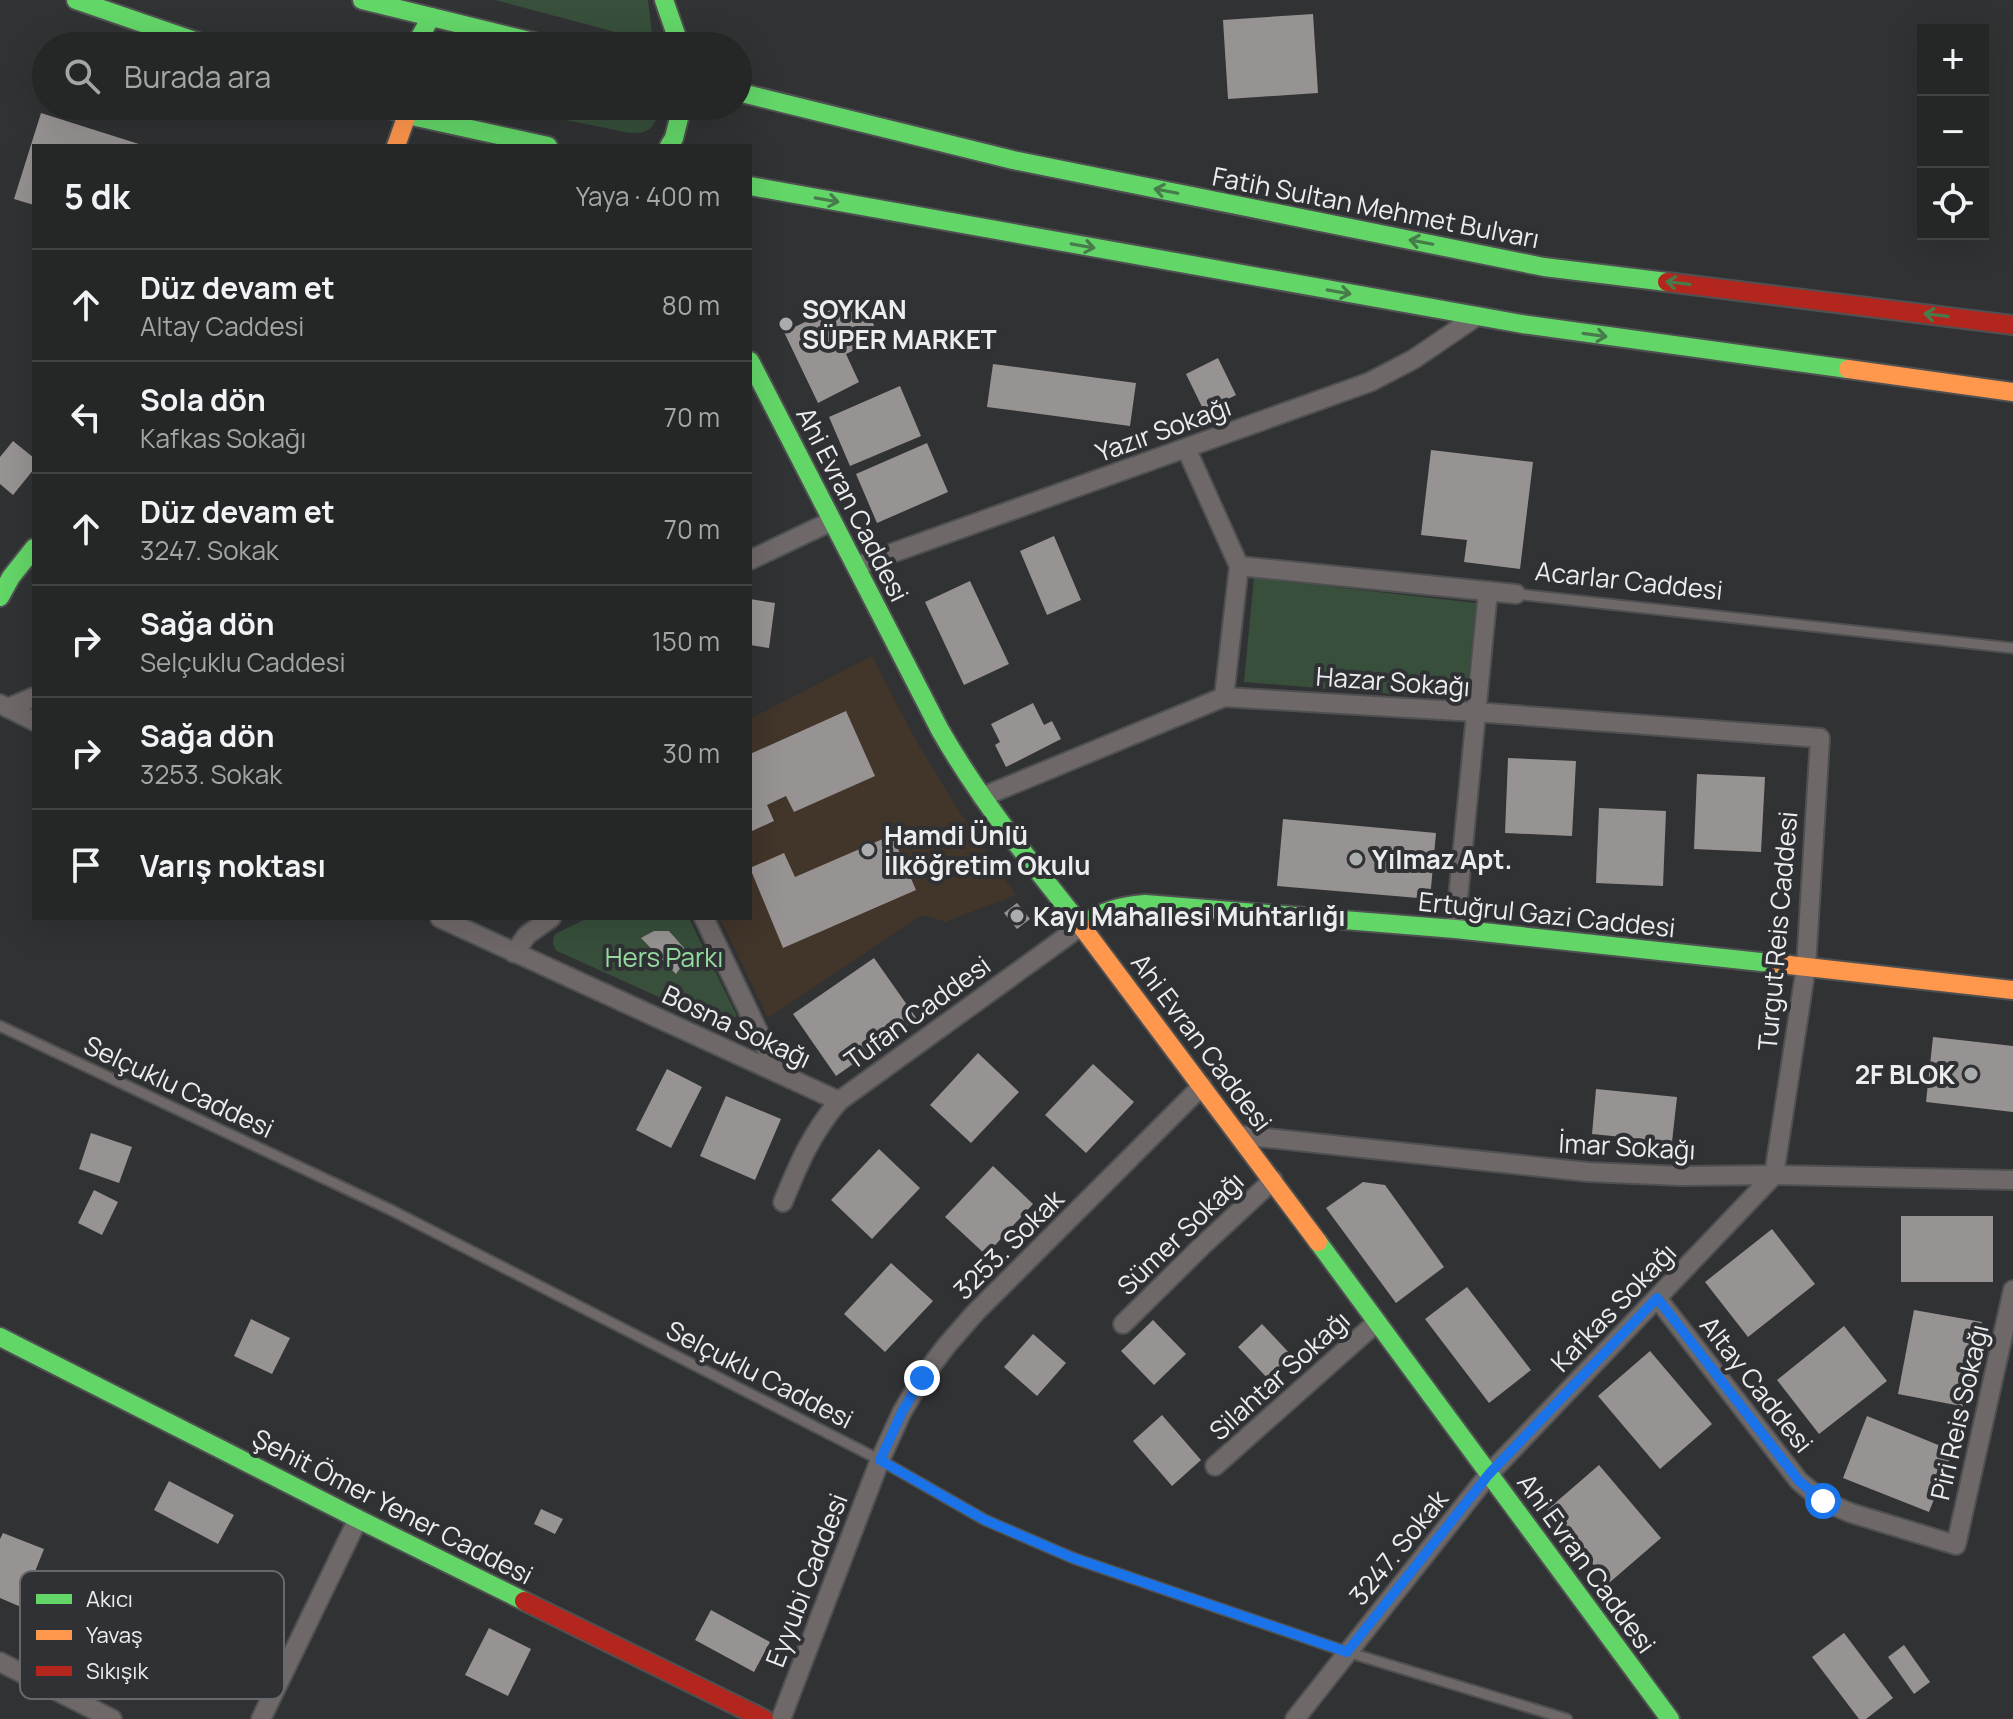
<!DOCTYPE html>
<html lang="tr">
<head>
<meta charset="utf-8">
<style>
	:root { --surface:#252626; --page:#313232; --text:#f1f3f6; --muted:#a3a5a7; --line:#424343 }
	body { margin:0; font-family:Manrope,sans-serif; background:var(--page); color:var(--text) }
	.controls { position:absolute; right:24px; top:24px; display:grid; overflow:hidden; border-radius:0px; box-shadow:0 8px 32px #0002 }
	.controls button { width:72px; height:72px; display:grid; place-items:center; padding:0; border:0; border-bottom:2px solid var(--line); background:var(--surface); color:var(--text); font:40px sans-serif }
	.stop { position:absolute; width:24px; height:24px; margin:-18px; border:6px solid #1a73e8; border-radius:50%; background:#fff }
	.stop.end { background:#1a73e8; border-color:#fff; box-shadow:0 2px 8px #0008 }
	.list { margin:0; padding:0; list-style:none }
	h2 { display:flex; justify-content:space-between; align-items:center; height:104px; margin:0; padding:0 32px; font-size:34px }
	h2 small { font-size:26px; font-weight:400; color:var(--muted) }
	.list li { display:grid; grid-template-columns:52px 1fr auto; gap:24px; align-items:center; box-sizing:border-box; height:112px; padding:0 32px; border-top:2px solid var(--line) }
	.list b { display:block; font-size:30px; white-space:nowrap }
	.list p { margin:0; font-size:26px; white-space:nowrap; color:var(--muted) }
	.list em { font-size:26px; font-style:normal; color:var(--muted) }
	.icon { flex:none; width:44px; height:44px; fill:none; stroke:currentColor; stroke-width:2; stroke-linecap:round; stroke-linejoin:round }
	.map { position:relative; flex:none; width:2013px; height:1719px; overflow:hidden }
	.search { position:absolute; background:var(--surface); box-shadow:0 8px 32px #0002; left:32px; top:32px; width:720px; height:88px; display:flex; align-items:center; gap:20px; box-sizing:border-box; padding:0 28px; border-radius:44px; color:var(--muted); font-size:30px }
	.panel { position:absolute; background:var(--surface); box-shadow:0 8px 32px #0002; left:32px; top:144px; width:720px; height:776px; border-radius:0px }
	.map>svg:first-child { display:block }
	.education { fill:#42352a }
	.green { fill:#374f3b }
	.building { fill:#989393 }
	.lines { fill:none; stroke-linecap:round; stroke-linejoin:round }
	.lane-casing { stroke:#4f5051; stroke-width:13 }
	.street-casing { stroke:#4f5051; stroke-width:22 }
	.fast-casing { stroke:#4f5051; stroke-width:22 }
	.slow-casing { stroke:#4f5051; stroke-width:22 }
	.jam-casing { stroke:#4f5051; stroke-width:22 }
	.lane { stroke:#6f6868; stroke-width:9 }
	.street { stroke:#6f6868; stroke-width:18 }
	.fast { stroke:#63d668; stroke-width:18 }
	.slow { stroke:#ff974d; stroke-width:18 }
	.jam { stroke:#b3261e; stroke-width:18 }
	.oneway { stroke:#477b4b }
	.route { stroke:#1a73e8; stroke-width:10 }
	.poi-dot { fill:#abacad; stroke:#303134; stroke-width:3 }
	.labels { text-anchor:middle; dominant-baseline:central; stroke-width:8; stroke-linejoin:round; paint-order:stroke }
	.street-label { font-size:26px; fill:#ecedef; stroke:#303134 }
	.poi-label { font-size:26px; font-weight:bold; fill:#ecedef; stroke:#303134; text-anchor:start }
	.park-label { font-size:26px; fill:#93db9e; stroke:#303134 }
	.key { fill:#303134; stroke:#68696c; stroke-width:2 }
	.key-label { font-size:22px; fill:#ecedef }
</style>
</head>
<body>
<div class="map">
<svg width="2013" height="1719" viewBox="0 0 2013 1719">
	<rect width="100%" height="100%" fill="#313233"/>
	<path class="education" d="M 872,656 L 915,739 L 955,805 L 1016,895 L 945,922 L 922,915 L 768,1018 L 720,918 L 750,918 L 750,719 Z"/>
	<g class="green">
		<path d="M 496,0 L 648,0 L 653,42 L 495,0 Z"/>
		<path d="M 509,106 L 657,106 C 659,119 653,132 638,133 C 627,134 613,129 601,127 C 570,121 539,116 509,106 Z"/>
		<path d="M 1254,578 L 1476,603 L 1466,700 L 1244,682 Z"/>
		<path d="M 588,918 L 689,918 L 737,1016 L 729,1021 L 703,1017 L 557,951 C 552,945 552,941 555,934 Z"/>
	</g>
	<g class="building">
		<path d="M 1313,14 L 1318,93 L 1228,99 L 1223,20 Z"/>
		<path d="M 41,113 L 142,145 L 142,146 L 34,146 L 34,205 L 14,199 Z"/>
		<path d="M 860,296 L 880,338 L 846,354 L 859,382 L 818,403 L 784,332 Z"/>
		<path d="M 1218,358 L 1236,395 L 1204,411 L 1186,374 Z"/>
		<path d="M 993,364 L 1136,383 L 1130,426 L 987,407 Z"/>
		<path d="M 900,386 L 921,436 L 850,466 L 829,417 Z"/>
		<path d="M 13,441 L 34,458 L 34,469 L 13,495 L 0,484 L 0,457 Z"/>
		<path d="M 927,443 L 948,492 L 877,523 L 856,474 Z"/>
		<path d="M 1431,450 L 1533,462 L 1520,569 L 1464,562 L 1467,540 L 1421,535 Z"/>
		<path d="M 1054,536 L 1081,600 L 1047,615 L 1020,551 Z"/>
		<path d="M 970,581 L 1009,664 L 964,685 L 925,602 Z"/>
		<path d="M 750,599 L 775,603 L 769,648 L 750,645 Z"/>
		<path d="M 1033,703 L 1044,725 L 1052,721 L 1061,739 L 1006,767 L 995,745 L 1000,742 L 991,724 Z"/>
		<path d="M 846,711 L 875,776 L 794,812 L 786,796 L 767,805 L 774,821 L 750,832 L 750,754 Z"/>
		<path d="M 1508,758 L 1576,761 L 1572,836 L 1505,833 Z"/>
		<path d="M 1697,774 L 1765,777 L 1761,852 L 1694,849 Z"/>
		<path d="M 1599,808 L 1666,811 L 1663,886 L 1596,883 Z"/>
		<path d="M 1283,819 L 1436,833 L 1430,899 L 1277,886 Z"/>
		<path d="M 892,835 L 916,890 L 783,948 L 750,868 L 784,853 L 795,877 Z"/>
		<path d="M 1017,903 L 1030,919 L 1017,929 L 1004,913 Z"/>
		<path d="M 654,931 L 669,931 L 684,948 L 685,961 L 676,974 L 641,938 Z"/>
		<path d="M 874,958 L 917,1019 L 836,1076 L 793,1014 Z"/>
		<path d="M 1933,1037 L 2013,1046 L 2013,1112 L 1926,1102 Z"/>
		<path d="M 978,1053 L 1019,1092 L 971,1143 L 930,1105 Z"/>
		<path d="M 1093,1064 L 1134,1102 L 1086,1153 L 1045,1115 Z"/>
		<path d="M 667,1069 L 702,1087 L 671,1148 L 636,1130 Z"/>
		<path d="M 1596,1089 L 1677,1097 L 1672,1142 L 1592,1134 Z"/>
		<path d="M 726,1096 L 781,1119 L 755,1180 L 700,1156 Z"/>
		<path d="M 91,1133 L 132,1147 L 119,1183 L 79,1169 Z"/>
		<path d="M 879,1149 L 920,1188 L 872,1239 L 831,1200 Z"/>
		<path d="M 993,1166 L 1033,1204 L 986,1255 L 945,1217 Z"/>
		<path d="M 1363,1182 L 1385,1185 L 1444,1267 L 1396,1303 L 1326,1208 Z"/>
		<path d="M 94,1190 L 118,1202 L 102,1235 L 78,1223 Z"/>
		<rect x="1901" y="1216" width="92" height="66"/>
		<path d="M 1772,1229 L 1815,1284 L 1748,1337 L 1705,1282 Z"/>
		<path d="M 891,1263 L 933,1301 L 885,1352 L 844,1314 Z"/>
		<path d="M 1467,1287 L 1531,1370 L 1489,1403 L 1425,1319 Z"/>
		<path d="M 1914,1310 L 1982,1322 L 1966,1407 L 1898,1394 Z"/>
		<path d="M 251,1319 L 290,1338 L 272,1374 L 234,1356 Z"/>
		<path d="M 1153,1320 L 1186,1354 L 1154,1385 L 1121,1351 Z"/>
		<path d="M 1262,1324 L 1295,1359 L 1271,1382 L 1238,1347 Z"/>
		<path d="M 1844,1326 L 1887,1381 L 1819,1434 L 1777,1380 Z"/>
		<path d="M 1033,1334 L 1066,1363 L 1037,1396 L 1004,1367 Z"/>
		<path d="M 1650,1351 L 1712,1424 L 1660,1469 L 1598,1396 Z"/>
		<path d="M 1162,1415 L 1201,1460 L 1172,1486 L 1133,1441 Z"/>
		<path d="M 1867,1416 L 1953,1451 L 1929,1512 L 1843,1478 Z"/>
		<path d="M 1599,1465 L 1661,1538 L 1609,1583 L 1547,1510 Z"/>
		<path d="M 169,1481 L 234,1515 L 218,1544 L 154,1510 Z"/>
		<path d="M 541,1509 L 563,1519 L 555,1534 L 534,1524 Z"/>
		<path d="M 3,1533 L 44,1549 L 21,1607 L 0,1598 L 0,1539 Z"/>
		<path d="M 711,1610 L 770,1642 L 754,1672 L 695,1640 Z"/>
		<path d="M 489,1628 L 531,1649 L 508,1696 L 465,1675 Z"/>
		<path d="M 1844,1633 L 1893,1698 L 1866,1719 L 1859,1719 L 1812,1657 Z"/>
		<path d="M 1904,1645 L 1930,1682 L 1914,1694 L 1888,1657 Z"/>
	</g>
	<g class="lines">
		<g class="lane-casing">
			<g id="lane">
				<path d="M 1516,594 L 2013,648"/>
				<path d="M 0,1026 L 391,1210 L 880,1460 L 985,1520 L 1073,1558 L 1347,1652 L 1567,1719"/>
			</g>
		</g>
		<g class="street-casing">
			<g id="street">
				<path d="M 1186,448 L 1239,566 L 1224,697"/>
				<path d="M 750,560 L 832,521"/>
				<path d="M 856,566 L 1370,382 L 1414,359 L 1477,316"/>
				<path d="M 1239,566 L 1516,594"/>
				<path d="M 0,704 L 34,721"/>
				<path d="M 8,708 L 34,697"/>
				<path d="M 982,797 L 1224,697 L 1475,712 L 1820,738 L 1806,967 L 1774,1175 L 1489,1474 L 1295,1719"/>
				<path d="M 440,918 L 839,1101"/>
				<path d="M 704,918 L 778,1073"/>
				<path d="M 1455,929 L 1488,591"/>
				<path d="M 514,953 L 527,935 L 551,918"/>
				<path d="M 1239,1135 L 1588,1172 L 1682,1176 L 1774,1175 L 2013,1180"/>
				<path d="M 783,1202 C 799,1163 811,1134 839,1101 L 1081,926"/>
				<path d="M 1657,1298 L 1799,1481 L 1823,1501 L 1851,1513 L 1956,1545 L 2013,1290"/>
				<path d="M 1123,1324 L 1201,1247 L 1273,1180"/>
				<path d="M 1215,1466 L 1377,1322"/>
				<path d="M 0,1662 L 112,1719"/>
				<path d="M 261,1719 L 358,1519"/>
				<path d="M 781,1719 L 880,1460 L 902,1412 L 922,1378 L 947,1345 L 975,1313 L 1202,1086"/>
			</g>
		</g>
		<g class="fast-casing">
			<g id="fast">
				<path d="M 76,0 L 209,46"/>
				<path d="M 362,0 L 550,46"/>
				<path d="M 664,0 L 680,46"/>
				<path d="M 415,46 L 431,17"/>
				<path d="M 738,92 L 1013,160 L 1544,267 L 1667,282"/>
				<path d="M 382,106 L 407,115 L 548,146"/>
				<path d="M 669,146 L 674,138 L 682,106"/>
				<path d="M 750,186 L 1522,324 L 1848,369"/>
				<path d="M 750,361 L 940,730 C 979,798 1027,858 1076,919"/>
				<path d="M 0,597 L 11,577 L 34,548"/>
				<path d="M 1081,926 C 1102,911 1120,906 1145,904 L 1455,929 L 1780,964"/>
				<path d="M 1318,1242 L 1670,1719"/>
				<path d="M 0,1337 L 358,1519 L 524,1601"/>
			</g>
		</g>
		<g class="slow-casing">
			<g id="slow">
				<path d="M 396,146 L 407,115"/>
				<path d="M 1848,369 L 2013,392"/>
				<path d="M 1076,919 L 1318,1242"/>
				<path d="M 1780,964 L 2013,990"/>
			</g>
		</g>
		<g class="jam-casing">
			<g id="jam">
				<path d="M 1667,282 L 2013,325"/>
				<path d="M 524,1601 L 764,1719"/>
			</g>
		</g>
		<use href="#lane" class="lane"/>
		<use href="#street" class="street"/>
		<use href="#fast" class="fast"/>
		<use href="#slow" class="slow"/>
		<use href="#jam" class="jam"/>
	</g>
	<defs><path id="oneway-shaft" d="M-6 0H5M1.5-3L5.5 0L1.5 3" fill="none" stroke-width="1.6" stroke-linecap="round" stroke-linejoin="round" transform="scale(2)"/></defs>
	<g class="oneway">
		<use href="#oneway-shaft" transform="translate(1166 191) rotate(-169)"/>
		<use href="#oneway-shaft" transform="translate(827 200) rotate(10)"/>
		<use href="#oneway-shaft" transform="translate(1421 242) rotate(-169)"/>
		<use href="#oneway-shaft" transform="translate(1083 246) rotate(10)"/>
		<use href="#oneway-shaft" transform="translate(1678 283) rotate(-173)"/>
		<use href="#oneway-shaft" transform="translate(1339 292) rotate(10)"/>
		<use href="#oneway-shaft" transform="translate(1936 315) rotate(-173)"/>
		<use href="#oneway-shaft" transform="translate(1595 335) rotate(8)"/>
	</g>
	<g class="lines">
		<path class="route" d="M 922,1378 L 902,1412 L 880,1460 L 985,1520 L 1073,1558 L 1347,1652 L 1489,1474 L 1657,1298 L 1799,1481 L 1823,1501"/>
	</g>
	<g class="poi-dot">
		<circle cx="786" cy="324" r="8"/>
		<circle cx="868" cy="850" r="8"/>
		<circle cx="1356" cy="859" r="8"/>
		<circle cx="1017" cy="916" r="8"/>
		<circle cx="1971" cy="1074" r="8"/>
	</g>
	<g class="labels">
		<g class="street-label">
			<text transform="translate(1376 207) rotate(11)">Fatih Sultan Mehmet Bulvarı</text>
			<text transform="translate(1163 429) rotate(-20)">Yazır Sokağı</text>
			<text transform="translate(853 504) rotate(63)">Ahi Evran Caddesi</text>
			<text transform="translate(1629 580) rotate(6)">Acarlar Caddesi</text>
			<text transform="translate(1393 681) rotate(4)">Hazar Sokağı</text>
			<text transform="translate(1547 914) rotate(6)">Ertuğrul Gazi Caddesi</text>
			<text transform="translate(1777 931) rotate(-85)">Turgut Reis Caddesi</text>
			<text transform="translate(917 1012) rotate(-36)">Tufan Caddesi</text>
			<text transform="translate(737 1026) rotate(25)">Bosna Sokağı</text>
			<text transform="translate(1202 1042) rotate(53)">Ahi Evran Caddesi</text>
			<text transform="translate(179 1086) rotate(25)">Selçuklu Caddesi</text>
			<text transform="translate(1627 1146) rotate(3)">İmar Sokağı</text>
			<text transform="translate(1180 1233) rotate(-44)">Sümer Sokağı</text>
			<text transform="translate(1008 1244) rotate(-45)">3253. Sokak</text>
			<text transform="translate(1613 1307) rotate(-46)">Kafkas Sokağı</text>
			<text transform="translate(760 1374) rotate(27)">Selçuklu Caddesi</text>
			<text transform="translate(1279 1375) rotate(-42)">Silahtar Sokağı</text>
			<text transform="translate(1757 1384) rotate(52)">Altay Caddesi</text>
			<text transform="translate(1959 1412) rotate(-77)">Piri Reis Sokağı</text>
			<text transform="translate(393 1506) rotate(27)">Şehit Ömer Yener Caddesi</text>
			<text transform="translate(1398 1547) rotate(-51)">3247. Sokak</text>
			<text transform="translate(1587 1563) rotate(54)">Ahi Evran Caddesi</text>
			<text transform="translate(806 1580) rotate(-69)">Eyyubi Caddesi</text>
		</g>
		<g class="poi-label">
			<text x="802" y="309">SOYKAN<tspan x="802" dy="30">SÜPER MARKET</tspan></text>
			<text x="884" y="835">Hamdi Ünlü<tspan x="884" dy="30">İlköğretim Okulu</tspan></text>
			<text x="1372" y="859">Yılmaz Apt.</text>
			<text x="1033" y="916">Kayı Mahallesi Muhtarlığı</text>
			<text x="1955" y="1074" text-anchor="end">2F BLOK</text>
		</g>
		<g class="park-label">
			<text x="664" y="957">Hers Parkı</text>
		</g>
	</g>
	<rect x="20" y="1571" width="264" height="128" rx="12" class="key"/>
	<rect x="36" y="1594" width="36" height="10" fill="#63d668"/>
	<rect x="36" y="1630" width="36" height="10" fill="#ff974d"/>
	<rect x="36" y="1666" width="36" height="10" fill="#b3261e"/>
	<g class="key-label">
		<text x="86" y="1607">Akıcı</text>
		<text x="86" y="1643">Yavaş</text>
		<text x="86" y="1679">Sıkışık</text>
	</g>
</svg>
<div class="controls">
<button>+</button>
<button>−</button>
<button><svg class="icon" aria-label="locate" viewBox="0 0 24 24"><circle cx="12" cy="12" r="6"/><path d="M12 2v4M12 18v4M2 12h4M18 12h4"/></svg></button>
</div>
<div class="stop" style="left:1823px;top:1501px"></div>
<div class="stop end" style="left:922px;top:1378px"></div>
<div class="search"><svg class="icon" aria-label="search" viewBox="0 0 24 24"><circle cx="10" cy="10" r="6"/><path d="M15 15l6 6"/></svg>Burada ara</div>
<section class="panel">
<h2>5 dk<small>Yaya · 400 m</small></h2>
<ul class="list">
<li><svg class="icon" aria-label="ahead" viewBox="0 0 24 24"><path d="M12 20V5M6 11l6-6 6 6"/></svg><div><b>Düz devam et</b><p>Altay Caddesi</p></div><em>80 m</em></li>
<li><svg class="icon" aria-label="left" viewBox="0 0 24 24"><path d="M17 20v-9H6M10 6l-5 5 5 5"/></svg><div><b>Sola dön</b><p>Kafkas Sokağı</p></div><em>70 m</em></li>
<li><svg class="icon" aria-label="ahead" viewBox="0 0 24 24"><path d="M12 20V5M6 11l6-6 6 6"/></svg><div><b>Düz devam et</b><p>3247. Sokak</p></div><em>70 m</em></li>
<li><svg class="icon" aria-label="right" viewBox="0 0 24 24"><path d="M7 20v-9h11M14 6l5 5-5 5"/></svg><div><b>Sağa dön</b><p>Selçuklu Caddesi</p></div><em>150 m</em></li>
<li><svg class="icon" aria-label="right" viewBox="0 0 24 24"><path d="M7 20v-9h11M14 6l5 5-5 5"/></svg><div><b>Sağa dön</b><p>3253. Sokak</p></div><em>30 m</em></li>
<li><svg class="icon" aria-label="arrive" viewBox="0 0 24 24"><path d="M6 21V4h12l-3 4 3 4H6"/></svg><div><b>Varış noktası</b></div></li>
</ul>
</section>
</div>
</body>
</html>
